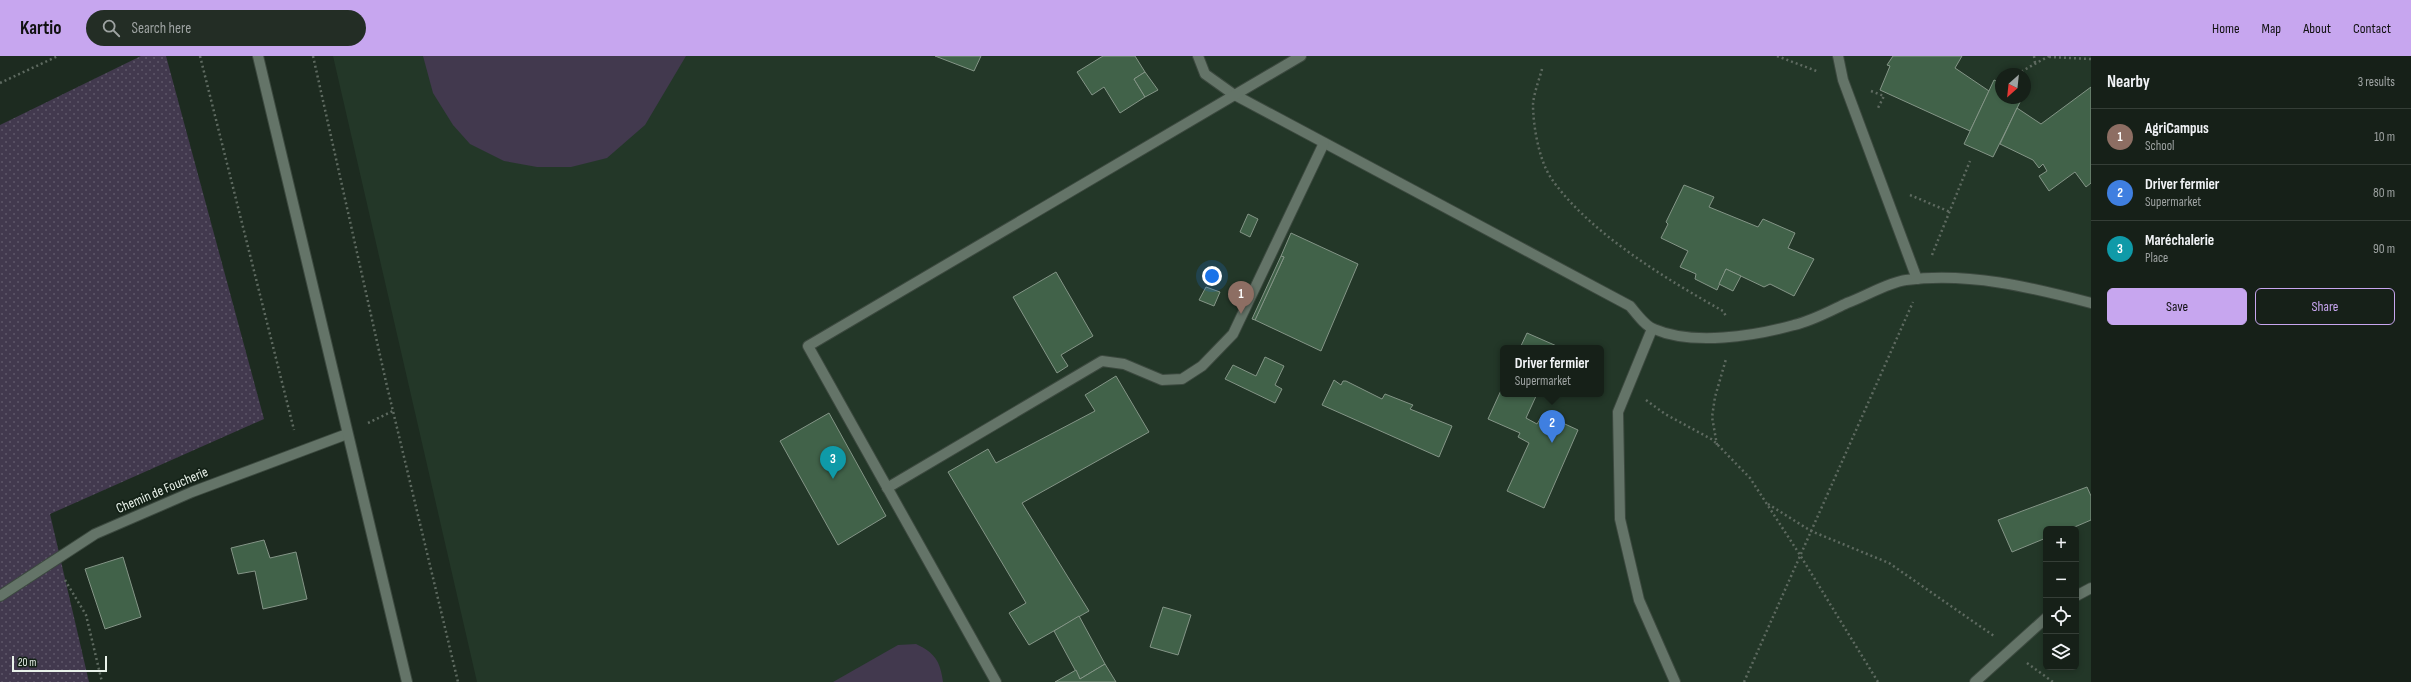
<!DOCTYPE html>
<html lang="en">
<head>
<meta charset="utf-8">
<style>
	:root { --surface:#162018; --page:#232d25; --text:#f1f3f6; --muted:#9ea3a2; --line:#353e37; --accent:#c7a6ef }
	body { margin:0; font-family:"Sofia Sans Condensed",sans-serif; background:var(--page); color:var(--text) }
	.controls { position:absolute; right:12px; bottom:12px; display:grid; overflow:hidden; border-radius:6px; box-shadow:0 2px 6px #0003 }
	.controls button { width:36px; height:36px; display:grid; place-items:center; padding:0; border:0; border-bottom:1px solid var(--line); background:var(--surface); color:var(--text); font:20px sans-serif }
	.compass { position:absolute; left:1995px; top:12px; width:36px; height:36px; border-radius:50%; background:var(--surface); box-shadow:0 2px 6px #0003; rotate:207deg }
	.scale { position:absolute; left:12px; bottom:10px; width:95px; box-sizing:border-box; padding-left:4px; border:2px solid #e9f2ea; border-top:0; font-size:11px; line-height:14px; white-space:nowrap; color:#e9f2ea; -webkit-text-stroke:3px #132116; paint-order:stroke }
	.you { position:absolute; left:1212px; top:220px; width:14px; height:14px; margin:-10px; border:3px solid #fff; border-radius:50%; background:#1a73e8; box-shadow:0 0 0 6px #1a73e833 }
	.badge { display:grid; place-items:center; width:26px; height:26px; border-radius:50%; background:var(--accent); color:#fff; font-size:13px; font-weight:700 }
	.pin { position:absolute; translate:-50% -33px; filter:drop-shadow(0 1px 2px #0008) }
	.pin::after { content:''; position:absolute; top:21px; width:14px; height:12px; background:inherit; clip-path:polygon(0 0,100% 0,50% 100%) }
	.popup { position:absolute; left:1500px; top:289px; width:104px; height:52px; box-sizing:border-box; display:grid; place-content:center; border-radius:6px; background:var(--surface); filter:drop-shadow(0 1px 3px #0005); font-size:13px; white-space:nowrap; color:var(--muted) }
	.popup b { font-size:15px; color:var(--text) }
	.popup::after { content:''; position:absolute; left:50%; top:100%; margin-left:-8px; border:8px solid transparent; border-top-color:var(--surface) }
	.list { margin:0; padding:0; list-style:none }
	h2 { display:flex; justify-content:space-between; align-items:center; height:52px; margin:0; padding:0 16px; font-size:17px }
	h2 small { font-size:13px; font-weight:400; color:var(--muted) }
	.list li { display:grid; grid-template-columns:26px 1fr auto; gap:12px; align-items:center; box-sizing:border-box; height:56px; padding:0 16px; border-top:1px solid var(--line) }
	.list b { display:block; font-size:15px; white-space:nowrap }
	.list p { margin:0; font-size:13px; white-space:nowrap; color:var(--muted) }
	.list em { font-size:13px; font-style:normal; color:var(--muted) }
	.actions { display:flex; gap:8px; padding:12px 16px }
	.actions a { flex:1; padding:9px 0; border:1px solid var(--accent); border-radius:6px; text-align:center; font-size:14px; color:var(--accent) }
	.actions .main { background:var(--accent); color:#111 }
	.icon { flex:none; width:22px; height:22px; fill:none; stroke:currentColor; stroke-width:2; stroke-linecap:round; stroke-linejoin:round }
	.map { position:relative; flex:none; width:2091px; height:626px; overflow:hidden }
	header { display:flex; align-items:center; gap:24px; box-sizing:border-box; height:56px; padding:0 20px; background:var(--accent); color:#111 }
	header strong { font-size:19px }
	nav { display:flex; gap:22px; margin-inline-start:auto; font-size:14px }
	.search { width:280px; height:36px; background:var(--page); display:flex; align-items:center; gap:10px; box-sizing:border-box; padding:0 14px; border-radius:22px; color:var(--muted); font-size:15px }
	main { display:flex }
	aside { flex:1; background:var(--surface) }
	.map>svg:first-child { display:block }
	.built { fill:#233728; fill-rule:evenodd }
	.grass { fill:url(#grass-dots) }
	.green { fill:#42394e }
	.building { fill:#416249; stroke:#849587 }
	.lines { fill:none; stroke-linecap:round; stroke-linejoin:round }
	.service-casing { stroke:#3c493f; stroke-width:12 }
	.minor-casing { stroke:#3c493f; stroke-width:12 }
	.tertiary-casing { stroke:#3c493f; stroke-width:12 }
	.path { stroke:#5e6a60; stroke-width:2.5; stroke-dasharray:2 3; stroke-linecap:butt }
	.service { stroke:#647468; stroke-width:10 }
	.minor { stroke:#647468; stroke-width:10 }
	.tertiary { stroke:#647468; stroke-width:10 }
	.labels { text-anchor:middle; dominant-baseline:central; stroke-width:3.5; stroke-linejoin:round; paint-order:stroke }
	.street-label { font-size:14px; fill:#e9f2ea; stroke:#132116 }
</style>
</head>
<body>
<header>
<strong>Kartio</strong>
<div class="search"><svg class="icon" aria-label="search" viewBox="0 0 24 24"><circle cx="10" cy="10" r="6"/><path d="M15 15l6 6"/></svg>Search here</div>
<nav><a>Home</a><a>Map</a><a>About</a><a>Contact</a></nav>
</header>
<main>
<div class="map">
<svg width="2091" height="626" viewBox="0 0 2091 626">
	<defs>
		<pattern id="grass-dots" width="8" height="8" patternUnits="userSpaceOnUse"><rect width="8" height="8" fill="#42394e"/><path d="M2 2h.1M6 6h.1" fill="none" stroke="#5d5668" stroke-width="1.8" stroke-linecap="round"/></pattern>
	</defs>
	<rect width="100%" height="100%" fill="#1d2b20"/>
	<path class="built" d="M 333,0 L 2091,0 L 2091,626 L 477,626 ZM 2001,18 L 2025,18 L 2025,42 L 2001,42 ZM 1503,292 L 1601,292 L 1601,338 L 1503,338 ZM 2046,473 L 2076,473 L 2076,611 L 2046,611 Z"/>
	<path class="grass" d="M 141,0 L 166,0 L 264,363 L 50,458 L 89,626 L 0,626 L 0,69 Z"/>
	<g class="green">
		<path d="M 423,0 L 686,0 L 645,69 L 607,102 L 571,111 L 537,111 L 504,105 L 470,88 L 453,69 L 433,37 Z"/>
		<path d="M 916,588 C 935,597 940,605 943,626 L 833,626 L 898,589 Z"/>
	</g>
	<g class="building">
		<path d="M 935,0 L 981,0 L 974,15 Z"/>
		<path d="M 1103,0 L 1135,0 L 1145,16 L 1134,23 L 1145,41 L 1120,57 L 1104,31 L 1092,39 L 1077,16 Z"/>
		<path d="M 1893,0 L 1962,0 L 1955,12 L 1989,35 L 1970,75 L 1880,34 L 1890,10 L 1887,9 Z"/>
		<path d="M 1145,16 L 1158,34 L 1145,41 L 1134,23 Z"/>
		<path d="M 1994,24 L 2001,27 L 2001,42 L 2022,42 L 1993,101 L 1964,88 Z"/>
		<path d="M 2091,31 L 2091,127 L 2086,131 L 2075,116 L 2049,135 L 2039,120 L 2047,115 L 2043,108 L 2039,112 L 2033,104 L 2000,88 L 2017,52 L 2041,68 Z"/>
		<path d="M 1684,129 L 1714,141 L 1709,151 L 1758,171 L 1763,163 L 1795,177 L 1788,192 L 1814,203 L 1794,240 L 1770,228 L 1764,231 L 1726,213 L 1717,234 L 1695,223 L 1696,218 L 1680,211 L 1688,195 L 1661,182 L 1668,168 L 1666,166 Z"/>
		<path d="M 1248,158 L 1258,163 L 1250,181 L 1240,176 Z"/>
		<path d="M 1291,177 L 1358,208 L 1321,295 L 1255,264 L 1284,201 L 1281,200 Z"/>
		<path d="M 1281,200 L 1284,201 L 1255,264 L 1252,263 Z"/>
		<path d="M 1726,213 L 1741,220 L 1733,235 L 1719,228 Z"/>
		<path d="M 1056,216 L 1093,280 L 1061,299 L 1068,310 L 1057,317 L 1013,241 Z"/>
		<path d="M 1206,231 L 1220,236 L 1214,250 L 1199,244 Z"/>
		<path d="M 1527,277 L 1559,291 L 1520,292 Z"/>
		<path d="M 1265,301 L 1284,310 L 1275,329 L 1282,333 L 1275,347 L 1225,323 L 1233,309 L 1256,320 Z"/>
		<path d="M 1116,320 L 1149,376 L 1022,447 L 1089,555 L 1029,589 L 1009,557 L 1026,547 L 948,416 L 988,393 L 996,407 L 1095,355 L 1085,339 Z"/>
		<path d="M 1334,324 L 1341,329 L 1343,325 L 1346,325 L 1382,343 L 1385,338 L 1413,349 L 1410,353 L 1452,370 L 1439,401 L 1322,349 Z"/>
		<path d="M 1503,330 L 1503,338 L 1537,338 L 1526,362 L 1537,368 L 1543,358 L 1578,374 L 1544,452 L 1507,435 L 1529,387 L 1518,381 L 1520,377 L 1488,363 Z"/>
		<path d="M 829,357 L 886,460 L 838,489 L 780,385 Z"/>
		<path d="M 2087,431 L 2091,440 L 2091,464 L 2070,473 L 2046,473 L 2046,482 L 2012,496 L 1998,464 Z"/>
		<path d="M 264,484 L 270,502 L 296,496 L 307,543 L 263,553 L 255,515 L 238,518 L 231,492 Z"/>
		<path d="M 123,501 L 141,561 L 105,573 L 85,513 Z"/>
		<path d="M 1163,551 L 1191,559 L 1178,599 L 1150,591 Z"/>
		<path d="M 1079,560 L 1105,608 L 1080,623 L 1054,575 Z"/>
		<path d="M 1105,608 L 1116,626 L 1055,626 L 1076,614 L 1080,623 Z"/>
	</g>
	<g class="lines">
		<g class="service-casing">
			<g id="service">
				<path d="M 1198,0 L 1205,18 L 1233,38 L 1630,250 C 1636,257 1645,270 1654,273 C 1693,290 1754,280 1794,269 C 1812,265 1830,255 1847,247 C 1864,241 1889,226 1906,224 C 1969,216 2030,231 2091,247"/>
				<path d="M 1838,0 L 1843,24 L 1917,223"/>
				<path d="M 1652,273 L 1618,356 L 1620,463 L 1639,544 L 1675,626"/>
				<path d="M 887,432 L 1102,305 L 1124,308 L 1162,324 L 1182,323 L 1202,310 L 1233,278 L 1324,87"/>
				<path d="M 2076,540 L 2091,532"/>
				<path d="M 996,626 L 808,290 L 1301,0"/>
				<path d="M 1975,626 L 2046,562"/>
			</g>
		</g>
		<g class="minor-casing">
			<path id="minor" d="M 0,540 L 95,478 L 192,436 L 347,378"/>
		</g>
		<g class="tertiary-casing">
			<path id="tertiary" d="M 258,0 L 407,626"/>
		</g>
		<g class="path">
			<path d="M 200,0 L 294,374"/>
			<path d="M 313,0 L 386,326 L 458,626"/>
			<path d="M 1777,0 L 1819,16"/>
			<path d="M 2034,0 L 2035,7"/>
			<path d="M 2049,1 L 2091,3"/>
			<path d="M 1542,13 C 1539,24 1534,37 1533,48 C 1533,70 1539,104 1551,122 C 1588,176 1666,223 1723,255 L 1726,260"/>
			<path d="M 2017,18 L 2049,0"/>
			<path d="M 0,27 L 58,0"/>
			<path d="M 1871,35 L 1884,40 L 1878,52"/>
			<path d="M 1910,139 L 1950,156"/>
			<path d="M 1932,199 L 1970,105"/>
			<path d="M 1646,344 L 1665,358 L 1713,384 L 1750,422 L 1800,499 L 1878,626"/>
			<path d="M 368,367 L 393,355"/>
			<path d="M 1717,389 L 1712,361 L 1715,341 L 1726,303"/>
			<path d="M 1768,448 L 1811,475 L 1889,507 L 1994,580"/>
			<path d="M 65,524 L 86,559 L 102,626"/>
			<path d="M 2027,607 L 2053,626"/>
			<path d="M 1744,626 L 1913,246"/>
		</g>
		<use href="#service" class="service"/>
		<use href="#minor" class="minor"/>
		<use href="#tertiary" class="tertiary"/>
	</g>
	<g class="labels">
		<g class="street-label">
			<text transform="translate(162 434) rotate(-23)">Chemin de Foucherie</text>
		</g>
	</g>
</svg>
<div class="controls">
<button>+</button>
<button>−</button>
<button><svg class="icon" aria-label="locate" viewBox="0 0 24 24"><circle cx="12" cy="12" r="6"/><path d="M12 2v4M12 18v4M2 12h4M18 12h4"/></svg></button>
<button><svg class="icon" aria-label="layers" viewBox="0 0 24 24"><path d="M12 4l9 5-9 5-9-5zM3 14l9 5 9-5"/></svg></button>
</div>
<svg class="compass" viewBox="-18 -18 36 36"><path d="M0-13l5 13h-10z" fill="#e53935"/><path d="M0 13l5-13h-10z" fill="#9ea3a2"/></svg>
<div class="scale">20 m</div>
<div class="you"></div>
<div class="pin badge" style="left:1241px;top:258px;background:#8d6e63">1</div>
<div class="pin badge" style="left:1552px;top:387px;background:#3f7fe0">2</div>
<div class="popup"><b>Driver fermier</b>Supermarket</div>
<div class="pin badge" style="left:833px;top:423px;background:#0f9aa8">3</div>
</div>
<aside>
<h2>Nearby<small>3 results</small></h2>
<ul class="list">
<li><span class="badge" style="background:#8d6e63">1</span><div><b>AgriCampus</b><p>School</p></div><em>10 m</em></li>
<li><span class="badge" style="background:#3f7fe0">2</span><div><b>Driver fermier</b><p>Supermarket</p></div><em>80 m</em></li>
<li><span class="badge" style="background:#0f9aa8">3</span><div><b>Maréchalerie</b><p>Place</p></div><em>90 m</em></li>
</ul>
<div class="actions"><a class="main">Save</a><a>Share</a></div>
</aside>
</main>
</body>
</html>
